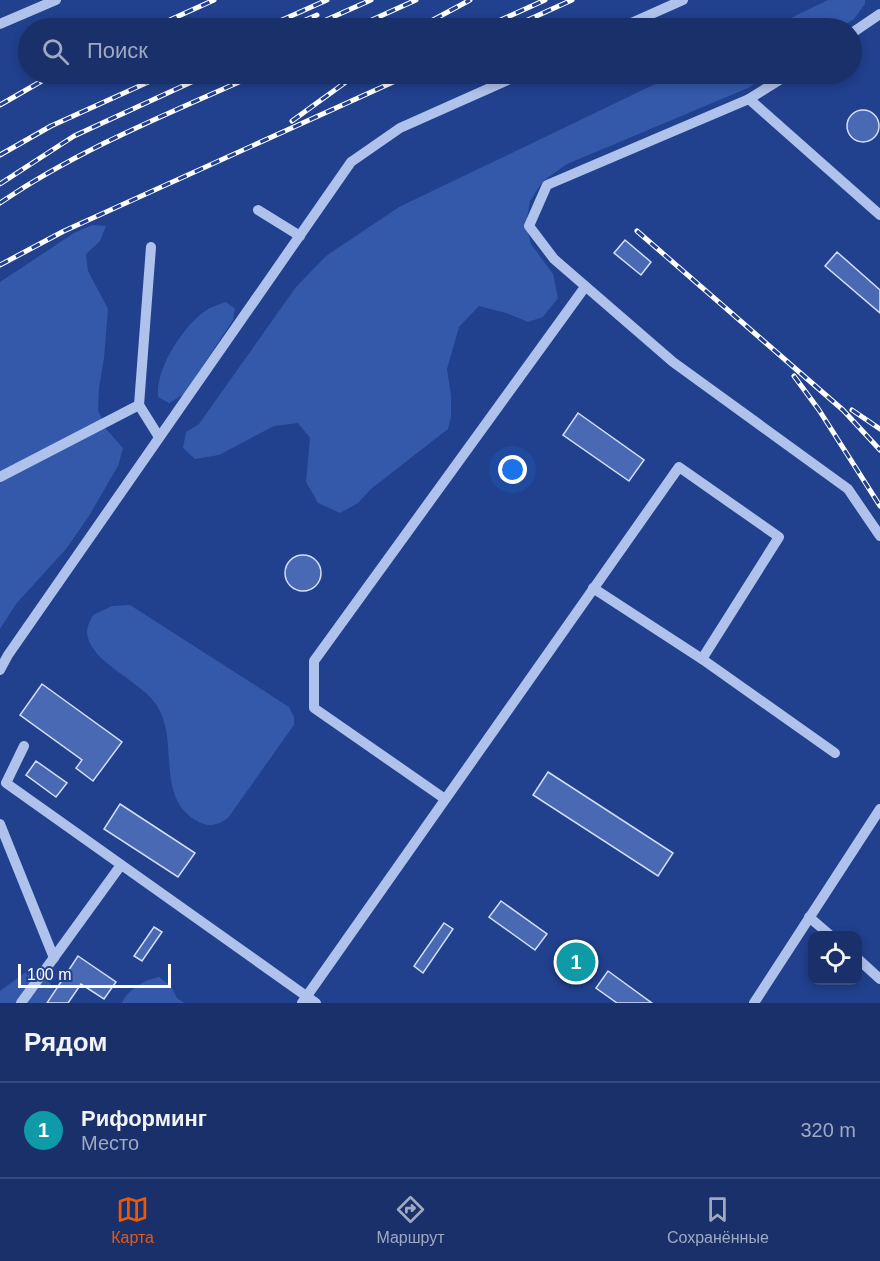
<!DOCTYPE html>
<html lang="ru">
<head>
<meta charset="utf-8">
<style>
	:root { --surface:#19306a; --page:#263c72; --text:#f1f3f6; --muted:#9fa9c1; --line:#374b7e; --accent:#ea580c }
	body { margin:0; font-family:Helvetica,sans-serif; background:var(--page); color:var(--text) }
	.controls { position:absolute; right:18px; bottom:18px; display:grid; overflow:hidden; border-radius:12px; box-shadow:0 3px 9px #0003 }
	.controls button { width:54px; height:54px; display:grid; place-items:center; padding:0; border:0; border-bottom:2px solid var(--line); background:var(--surface); color:var(--text); font:30px sans-serif }
	.scale { position:absolute; left:18px; bottom:15px; width:153px; box-sizing:border-box; padding-left:6px; border:3px solid #fff; border-top:0; font-size:16px; line-height:21px; white-space:nowrap; color:#fff; -webkit-text-stroke:4px #21408d; paint-order:stroke }
	.you { position:absolute; left:513px; top:470px; width:21px; height:21px; margin:-15px; border:4px solid #fff; border-radius:50%; background:#1a73e8; box-shadow:0 0 0 9px #1a73e833 }
	.badge { display:grid; place-items:center; width:39px; height:39px; border-radius:50%; background:var(--accent); color:#fff; font-size:20px; font-weight:700 }
	.pin { position:absolute; translate:-50% -50%; border:3px solid #fff; box-shadow:0 2px 6px #0006 }
	.list { margin:0; padding:0; list-style:none }
	h2 { display:flex; justify-content:space-between; align-items:center; height:78px; margin:0; padding:0 24px; font-size:26px }
	h2 small { font-size:20px; font-weight:400; color:var(--muted) }
	.list li { display:grid; grid-template-columns:39px 1fr auto; gap:18px; align-items:center; box-sizing:border-box; height:96px; padding:0 24px; border-top:2px solid var(--line) }
	.list b { display:block; font-size:22px; white-space:nowrap }
	.list p { margin:0; font-size:20px; white-space:nowrap; color:var(--muted) }
	.list em { font-size:20px; font-style:normal; color:var(--muted) }
	.icon { flex:none; width:33px; height:33px; fill:none; stroke:currentColor; stroke-width:2; stroke-linecap:round; stroke-linejoin:round }
	.map { position:relative; flex:none; width:880px; height:1003px; overflow:hidden }
	.search { position:absolute; background:var(--surface); box-shadow:0 3px 9px #0003; left:18px; right:18px; top:18px; height:66px; display:flex; align-items:center; gap:15px; box-sizing:border-box; padding:0 21px; border-radius:33px; color:var(--muted); font-size:22px }
	.sheet { height:174px; background:var(--surface) }
	nav { display:flex; justify-content:space-around; align-items:center; box-sizing:border-box; height:84px; border-top:2px solid var(--line); background:var(--surface); font-size:16px; color:var(--muted) }
	nav a { display:grid; justify-items:center; gap:3px }
	nav .on { color:var(--accent) }
	.map>svg:first-child { display:block }
	.green { fill:#3459aa }
	.building { fill:#4969b4; stroke:#d4dff9; stroke-width:1.5 }
	.lines { fill:none; stroke-linecap:round; stroke-linejoin:round }
	.minor { stroke:#afc2ec; stroke-width:10 }
	.rail-casing { stroke:#fff; stroke-width:5 }
	.rail { stroke:#21408d; stroke-width:3; stroke-dasharray:9; stroke-linecap:butt }
</style>
</head>
<body>
<div class="map">
<svg width="880" height="1003" viewBox="0 0 880 1003">
	<rect width="100%" height="100%" fill="#21408d"/>
	<g class="green">
		<path d="M 828,0 L 865,0 L 865,4 L 854,19 L 840,28 L 770,28 Z"/>
		<path d="M 676,74 L 770,74 L 748,88 L 567,164 L 543,181 L 530,201 L 526,224 L 531,244 L 553,274 L 558,298 L 543,317 L 528,322 L 506,313 L 479,306 L 459,327 L 447,369 L 451,395 L 451,417 L 448,429 L 371,489 L 358,503 L 340,513 L 318,503 L 306,482 L 310,438 L 298,423 L 274,426 L 219,455 L 195,459 L 183,448 L 186,432 L 199,424 L 296,287 L 326,256 L 399,207 Z"/>
		<path d="M 92,225 L 106,226 L 100,241 L 86,254 L 88,271 L 108,309 L 104,358 L 99,388 L 98,410 L 106,429 L 123,448 L 118,466 L 89,516 L 66,549 L 16,604 L 0,629 L 0,282 L 74,233 Z"/>
		<path d="M 226,302 L 235,309 L 233,320 L 184,394 L 169,403 L 158,397 C 155,369 184,324 208,309 C 213,306 221,304 226,302 Z"/>
		<path d="M 130,605 L 289,707 L 294,717 L 294,725 L 228,818 C 216,826 208,828 195,820 C 154,794 181,738 155,703 C 139,680 88,661 87,632 C 87,626 91,619 93,615 L 112,606 Z"/>
		<path d="M 26,972 L 46,977 L 64,1003 L 0,1003 L 0,991 Z"/>
		<path d="M 159,977 L 171,986 L 177,998 L 184,1003 L 122,1003 C 128,989 144,980 159,977 Z"/>
	</g>
	<g class="building">
		<circle cx="863" cy="126" r="16"/>
		<path d="M 625,240 L 651,262 L 641,275 L 614,253 Z"/>
		<path d="M 837,252 L 880,290 L 880,313 L 825,266 Z"/>
		<path d="M 578,413 L 644,460 L 629,481 L 563,435 Z"/>
		<circle cx="303" cy="573" r="18"/>
		<path d="M 42,684 L 122,742 L 93,781 L 76,768 L 82,760 L 20,715 Z"/>
		<path d="M 36,761 L 67,783 L 56,797 L 26,775 Z"/>
		<path d="M 548,772 L 673,853 L 658,876 L 533,795 Z"/>
		<path d="M 120,804 L 195,853 L 178,877 L 104,829 Z"/>
		<path d="M 501,901 L 547,934 L 535,950 L 489,917 Z"/>
		<path d="M 444,923 L 453,929 L 423,973 L 414,966 Z"/>
		<path d="M 154,927 L 162,932 L 142,961 L 134,956 Z"/>
		<path d="M 571,945 L 594,961 L 581,979 L 558,963 Z"/>
		<path d="M 78,956 L 116,982 L 104,999 L 81,984 L 68,1003 L 47,1003 Z"/>
		<path d="M 608,971 L 652,1003 L 617,1003 L 596,988 Z"/>
	</g>
	<g class="lines">
		<g class="minor">
			<path d="M 0,24 L 56,0"/>
			<path d="M 620,28 L 683,0"/>
			<path d="M 852,33 L 880,14"/>
			<path d="M 789,74 L 749,99 L 547,185 L 529,226 L 554,259 L 673,362 L 848,489 L 880,536"/>
			<path d="M 749,99 L 880,215"/>
			<path d="M 258,210 L 300,236"/>
			<path d="M 151,247 L 139,405 L 159,437"/>
			<path d="M 0,477 L 139,405"/>
			<path d="M 593,588 L 702,659 L 835,753"/>
			<path d="M 0,670 L 8,655 L 351,162 L 400,128 L 521,74"/>
			<path d="M 24,746 L 6,783 L 316,1003"/>
			<path d="M 445,799 L 314,708 L 314,661 L 585,287"/>
			<path d="M 0,824 L 54,958"/>
			<path d="M 809,917 L 831,936"/>
			<path d="M 858,959 L 880,979"/>
			<path d="M 21,1003 L 121,865"/>
			<path d="M 302,1003 L 679,467 L 779,537 L 702,659"/>
			<path d="M 754,1003 L 880,809"/>
		</g>
		<g class="rail-casing">
			<g id="rail">
				<path d="M 152,28 L 214,0"/>
				<path d="M 264,28 L 327,0"/>
				<path d="M 287,28 L 317,15"/>
				<path d="M 308,28 L 371,0"/>
				<path d="M 354,28 L 416,0"/>
				<path d="M 418,28 L 470,0"/>
				<path d="M 483,28 L 545,0"/>
				<path d="M 510,28 L 572,0"/>
				<path d="M 0,105 L 54,74"/>
				<path d="M 292,121 L 357,74"/>
				<path d="M 0,155 L 51,126 L 166,74"/>
				<path d="M 0,184 L 74,136 L 209,74"/>
				<path d="M 0,203 C 79,149 170,113 257,74"/>
				<path d="M 637,231 L 843,410 L 880,450"/>
				<path d="M 0,265 L 64,231 L 411,74"/>
				<path d="M 794,376 L 819,410 L 880,506"/>
				<path d="M 852,410 L 880,429"/>
			</g>
		</g>
		<use href="#rail" class="rail"/>
	</g>
</svg>
<div class="controls">
<button><svg class="icon" aria-label="locate" viewBox="0 0 24 24"><circle cx="12" cy="12" r="6"/><path d="M12 2v4M12 18v4M2 12h4M18 12h4"/></svg></button>
</div>
<div class="scale">100 m</div>
<div class="you"></div>
<div class="pin badge" style="left:576px;top:962px;background:#0f9aa8">1</div>
<div class="search"><svg class="icon" aria-label="search" viewBox="0 0 24 24"><circle cx="10" cy="10" r="6"/><path d="M15 15l6 6"/></svg>Поиск</div>
</div>
<section class="sheet">
<h2>Рядом<small></small></h2>
<ul class="list">
<li><span class="badge" style="background:#0f9aa8">1</span><div><b>Риформинг</b><p>Место</p></div><em>320 m</em></li>
</ul>
</section>
<nav>
<a class="on"><svg class="icon" aria-label="map" viewBox="0 0 24 24"><path d="M3 6l6-2 6 2 6-2v14l-6 2-6-2-6 2zM9 4v14M15 6v14"/></svg>Карта</a>
<a><svg class="icon" aria-label="directions" viewBox="0 0 24 24"><path d="M12 3l9 9-9 9-9-9zM9 14v-3h6M13 9l2 2-2 2"/></svg>Маршрут</a>
<a><svg class="icon" aria-label="saved" viewBox="0 0 24 24"><path d="M7 4h10v16l-5-4-5 4z"/></svg>Сохранённые</a>
</nav>
</body>
</html>
